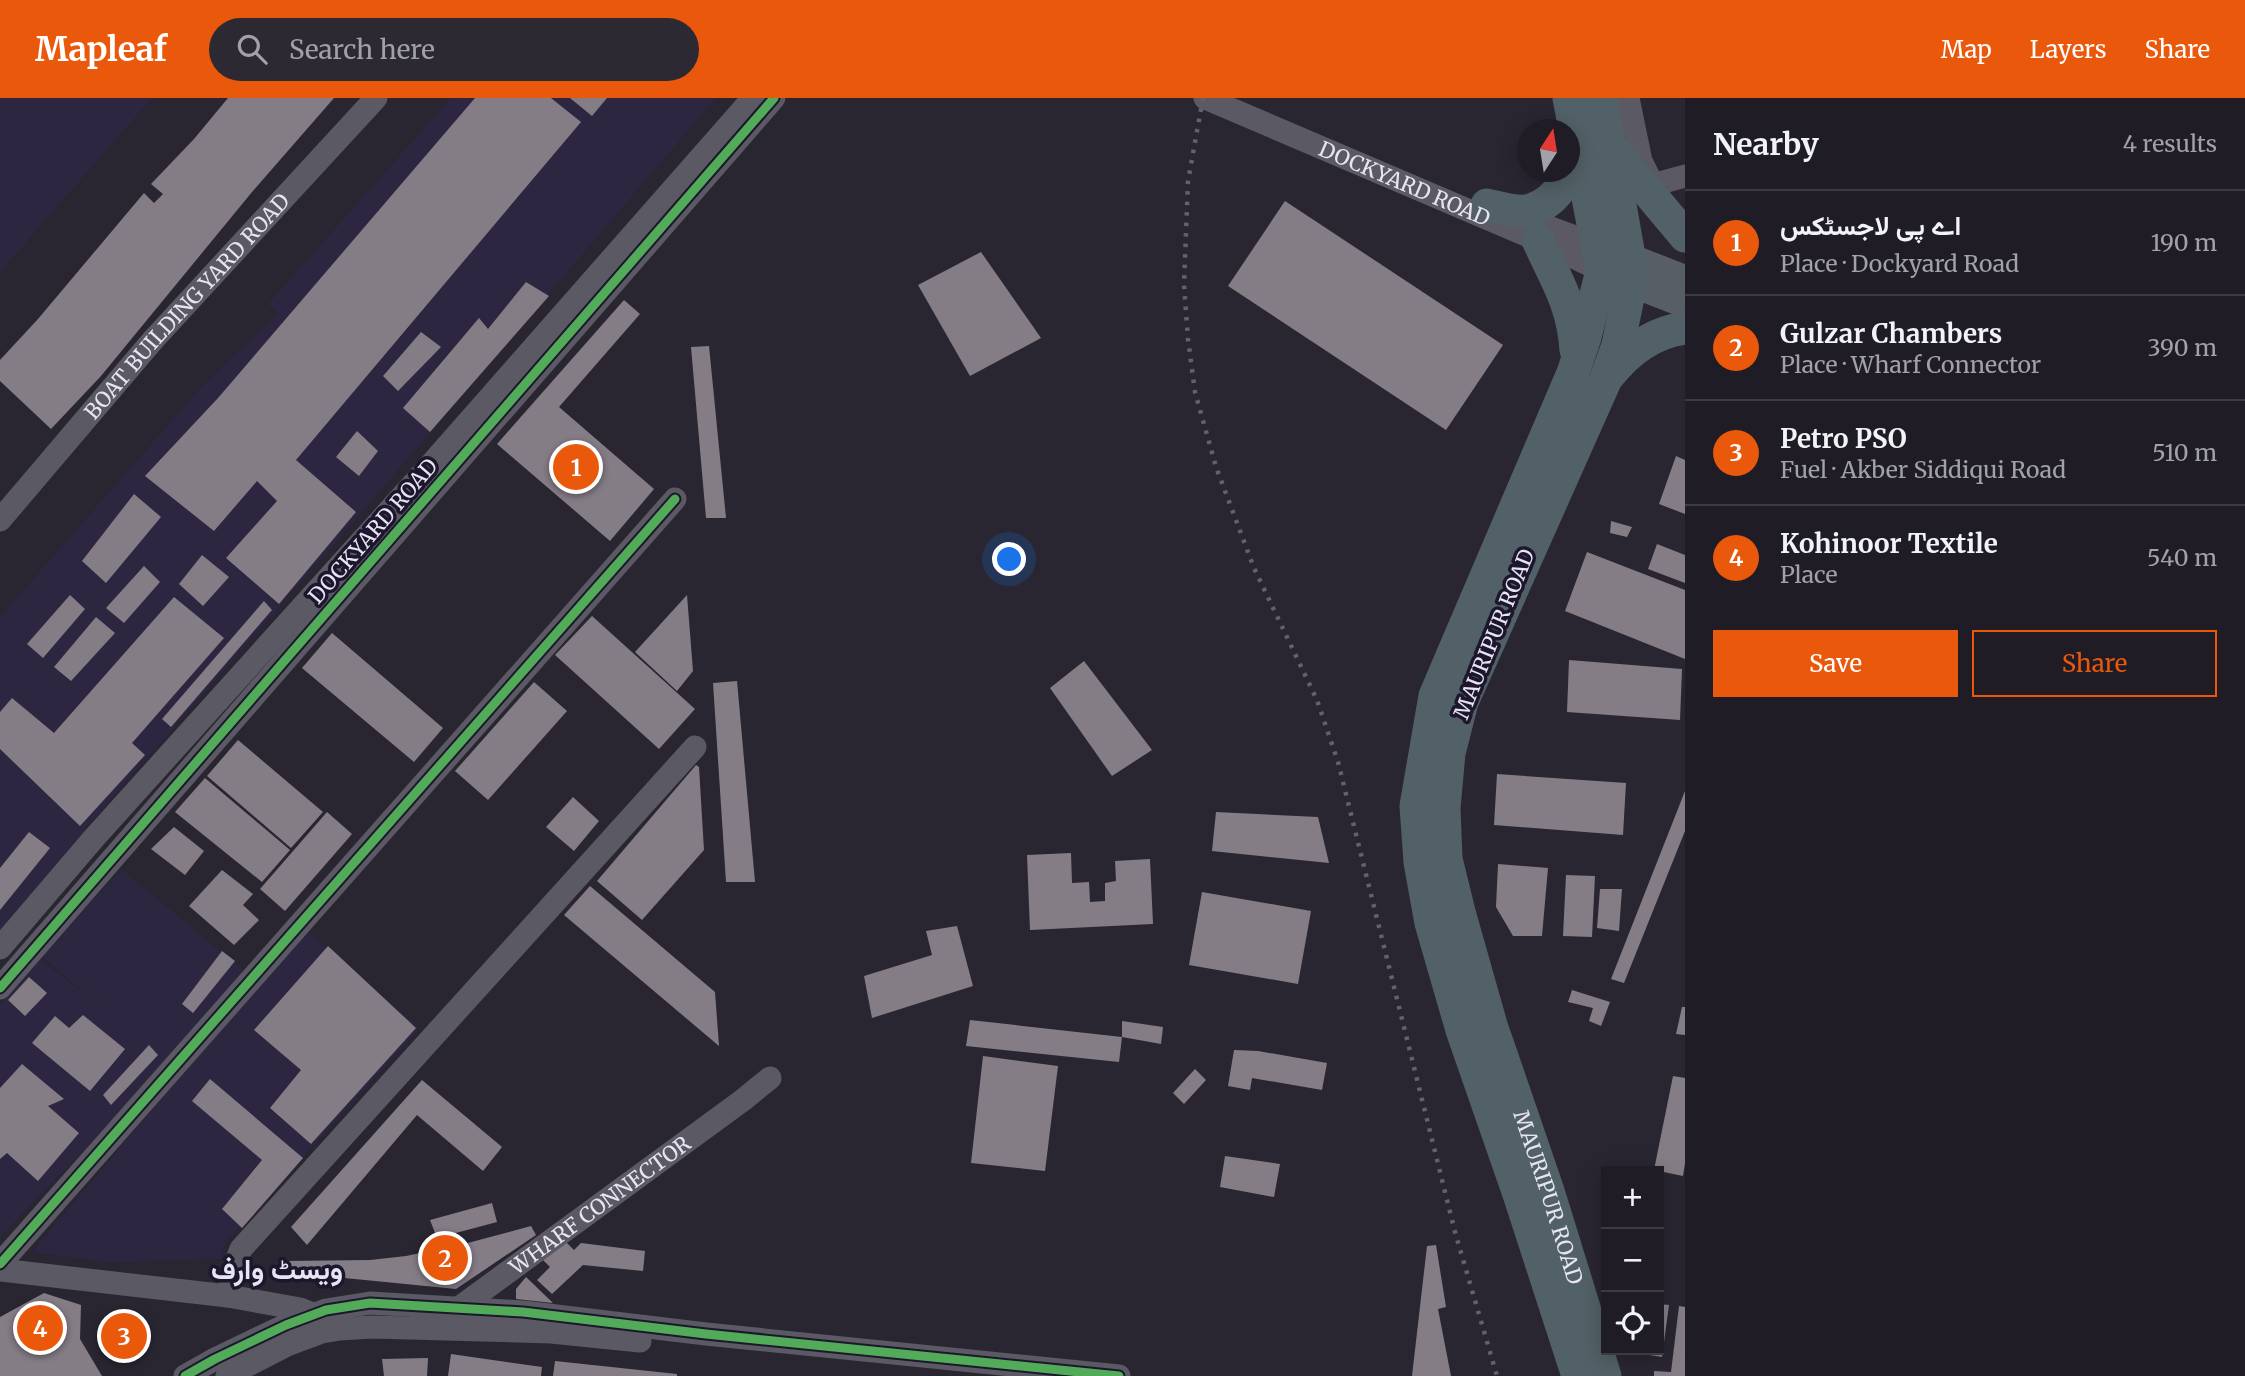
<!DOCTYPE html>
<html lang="en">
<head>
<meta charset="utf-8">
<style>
	:root { --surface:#1f1c26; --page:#2c2932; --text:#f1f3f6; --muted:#a1a1a7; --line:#3c3a43; --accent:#ea580c }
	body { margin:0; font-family:Merriweather,Vazirmatn,serif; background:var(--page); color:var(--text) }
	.controls { position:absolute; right:21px; bottom:21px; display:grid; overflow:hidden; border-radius:0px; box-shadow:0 4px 18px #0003 }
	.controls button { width:63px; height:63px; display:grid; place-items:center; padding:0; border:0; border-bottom:2px solid var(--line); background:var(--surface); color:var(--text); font:35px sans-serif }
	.compass { position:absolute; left:1517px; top:21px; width:63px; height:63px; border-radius:50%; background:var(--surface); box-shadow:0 4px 18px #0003; rotate:12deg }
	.you { position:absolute; left:1010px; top:462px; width:24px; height:24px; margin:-18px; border:5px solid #fff; border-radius:50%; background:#1a73e8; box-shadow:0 0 0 10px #1a73e833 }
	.badge { display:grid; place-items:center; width:46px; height:46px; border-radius:50%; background:var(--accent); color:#fff; font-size:23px; font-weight:700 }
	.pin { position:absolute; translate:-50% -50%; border:4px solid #fff; box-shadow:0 2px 7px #0006 }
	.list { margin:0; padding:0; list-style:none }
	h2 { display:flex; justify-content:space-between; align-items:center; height:91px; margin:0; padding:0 28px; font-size:30px }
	h2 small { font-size:23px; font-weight:400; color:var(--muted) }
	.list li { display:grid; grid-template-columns:46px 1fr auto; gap:21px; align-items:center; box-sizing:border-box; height:105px; padding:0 28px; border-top:2px solid var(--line) }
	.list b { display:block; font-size:26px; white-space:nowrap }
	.list p { margin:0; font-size:23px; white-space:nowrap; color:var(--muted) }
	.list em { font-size:23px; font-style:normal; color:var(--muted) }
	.actions { display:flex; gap:14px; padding:21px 28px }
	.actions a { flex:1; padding:16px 0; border:2px solid var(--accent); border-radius:0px; text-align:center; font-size:24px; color:var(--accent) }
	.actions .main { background:var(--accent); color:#fff }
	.icon { flex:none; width:38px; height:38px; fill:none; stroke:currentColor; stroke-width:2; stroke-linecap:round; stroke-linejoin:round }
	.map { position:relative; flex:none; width:1685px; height:1278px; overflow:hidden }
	header { display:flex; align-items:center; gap:42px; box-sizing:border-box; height:98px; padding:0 35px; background:var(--accent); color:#fff }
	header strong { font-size:33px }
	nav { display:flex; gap:38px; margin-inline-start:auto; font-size:24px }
	.search { width:490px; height:63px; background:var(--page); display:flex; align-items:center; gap:18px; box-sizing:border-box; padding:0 24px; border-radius:38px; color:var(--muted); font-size:26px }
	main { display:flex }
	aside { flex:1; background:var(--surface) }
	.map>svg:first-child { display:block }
	.built { fill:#2c2640 }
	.building { fill:#857d86 }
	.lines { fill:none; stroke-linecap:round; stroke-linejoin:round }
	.minor { stroke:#5b5963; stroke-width:23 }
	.major { stroke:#575e65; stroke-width:28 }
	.highway { stroke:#526167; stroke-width:33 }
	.rail { stroke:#636169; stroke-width:4.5; stroke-dasharray:3.5 7; stroke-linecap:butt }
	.cycleway-casing { stroke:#1d172d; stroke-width:13 }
	.cycleway { stroke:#51ab58; stroke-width:9 }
	.labels { text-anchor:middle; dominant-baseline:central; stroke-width:7; stroke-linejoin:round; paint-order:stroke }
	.street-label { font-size:21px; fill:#e7e4f3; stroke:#1d172d }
	.district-label { font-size:28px; font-weight:bold; fill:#e7e4f3; stroke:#1d172d }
</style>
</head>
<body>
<header>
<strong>Mapleaf</strong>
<div class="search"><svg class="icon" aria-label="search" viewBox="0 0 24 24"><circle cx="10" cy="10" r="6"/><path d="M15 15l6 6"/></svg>Search here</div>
<nav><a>Map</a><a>Layers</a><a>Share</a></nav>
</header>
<main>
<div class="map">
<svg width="1685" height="1278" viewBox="0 0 1685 1278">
	<rect width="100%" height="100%" fill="#292632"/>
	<g class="built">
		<path d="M 0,0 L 152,0 L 0,174 Z"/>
		<path d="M 451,0 L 716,0 L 357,420 L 86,730 L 94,740 L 0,850 L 0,519 L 203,287 L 278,216 L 268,206 Z"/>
		<path d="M 121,771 L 248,876 L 169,963 L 0,1139 L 0,906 L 39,860 L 120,924 L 42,859 Z"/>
		<path d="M 304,831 L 420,930 L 227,1143 L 220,1161 L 106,1164 L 32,1154 Z"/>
	</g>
	<g class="building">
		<path d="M 228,0 L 334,0 L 252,94 L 101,278 L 51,331 L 0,283 L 0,262 L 38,221 L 144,95 L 154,105 L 163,96 L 151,86 L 194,41 Z"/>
		<path d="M 475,0 L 551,0 L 581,24 L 296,362 L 356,414 L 279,506 L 226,460 L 277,403 L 257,383 L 214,433 L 145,378 L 218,300 Z"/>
		<path d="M 570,0 L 607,0 L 592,18 Z"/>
		<path d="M 1285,103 L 1503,247 L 1446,332 L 1228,188 Z"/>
		<path d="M 981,154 L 1041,240 L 970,278 L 918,187 Z"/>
		<path d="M 526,184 L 549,198 L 430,334 L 403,310 L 479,220 L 488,231 Z"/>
		<path d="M 624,202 L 640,216 L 559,309 L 654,391 L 610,443 L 497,346 Z"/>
		<path d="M 421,234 L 441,249 L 398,293 L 383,278 Z"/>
		<path d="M 709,248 L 726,420 L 706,420 L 691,249 Z"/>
		<path d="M 357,333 L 378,353 L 359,378 L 336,359 Z"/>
		<path d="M 1676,358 L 1685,362 L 1685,416 L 1659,406 Z"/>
		<path d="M 134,396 L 161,419 L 106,485 L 82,463 Z"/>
		<path d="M 1611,423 L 1632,429 L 1627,439 L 1610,435 Z"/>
		<path d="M 1657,446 L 1685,457 L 1685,485 L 1648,471 Z"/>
		<path d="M 1587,454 L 1685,492 L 1685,561 L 1565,513 Z"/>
		<path d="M 202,457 L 229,479 L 203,508 L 179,486 Z"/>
		<path d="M 144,468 L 160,484 L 124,525 L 106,510 Z"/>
		<path d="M 70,497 L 85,511 L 43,560 L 27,546 Z"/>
		<path d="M 687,497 L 693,573 L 677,593 L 635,554 Z"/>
		<path d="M 174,499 L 224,540 L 132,645 L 145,657 L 80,728 L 0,651 L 0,614 L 12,600 L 54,635 Z"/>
		<path d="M 264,503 L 272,512 L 171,629 L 162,621 Z"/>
		<path d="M 592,518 L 695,611 L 659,651 L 555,557 Z"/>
		<path d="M 96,519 L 115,535 L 71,583 L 54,569 Z"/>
		<path d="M 332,535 L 443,630 L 414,664 L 302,570 Z"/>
		<path d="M 1569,562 L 1682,571 L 1680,622 L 1567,614 Z"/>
		<path d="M 1084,563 L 1152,652 L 1112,678 L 1050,590 Z"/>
		<path d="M 737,583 L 755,784 L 726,784 L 713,585 Z"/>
		<path d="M 534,584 L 567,613 L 488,702 L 455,673 Z"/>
		<path d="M 238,642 L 323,714 L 291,750 L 207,678 Z"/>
		<path d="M 696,667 L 699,669 L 704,752 L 642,822 L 597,783 Z"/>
		<path d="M 1497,676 L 1626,685 L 1623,737 L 1494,727 Z"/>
		<path d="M 205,680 L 290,752 L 262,784 L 175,714 Z"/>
		<path d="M 1685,693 L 1685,733 L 1624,885 L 1611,881 Z"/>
		<path d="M 573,699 L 599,723 L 574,753 L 546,729 Z"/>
		<path d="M 327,714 L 352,736 L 285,813 L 260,791 Z"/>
		<path d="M 1216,714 L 1318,719 L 1329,765 L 1212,753 Z"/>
		<path d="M 174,729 L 204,753 L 185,777 L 151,751 Z"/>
		<path d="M 29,734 L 50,750 L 0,812 L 0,770 Z"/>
		<path d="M 1071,755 L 1072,785 L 1089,784 L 1090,804 L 1105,803 L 1105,785 L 1116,783 L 1115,763 L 1150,761 L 1153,826 L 1030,832 L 1027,757 Z"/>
		<path d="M 1498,766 L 1548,770 L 1542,838 L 1513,838 L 1496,809 Z"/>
		<path d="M 222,772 L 253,796 L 243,807 L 259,822 L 234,847 L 189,808 Z"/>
		<path d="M 1566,777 L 1595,778 L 1592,839 L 1563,838 Z"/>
		<path d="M 590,788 L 715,894 L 719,948 L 564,817 Z"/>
		<path d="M 1600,791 L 1622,791 L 1619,833 L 1597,830 Z"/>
		<path d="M 1202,794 L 1311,813 L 1298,886 L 1189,867 Z"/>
		<path d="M 957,828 L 973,888 L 872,920 L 864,878 L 932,857 L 926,833 Z"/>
		<path d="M 328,848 L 416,930 L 311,1046 L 270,1010 L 301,972 L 254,932 Z"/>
		<path d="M 222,853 L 235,863 L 193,915 L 182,906 Z"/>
		<path d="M 29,879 L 47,895 L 25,918 L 8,902 Z"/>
		<path d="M 1572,892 L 1610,904 L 1601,928 L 1589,923 L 1593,910 L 1568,904 Z"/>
		<path d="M 1682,909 L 1685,909 L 1685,937 L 1676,936 Z"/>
		<path d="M 83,917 L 125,951 L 90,993 L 32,945 L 55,918 L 69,930 Z"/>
		<path d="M 970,922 L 1122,939 L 1119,964 L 966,948 Z"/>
		<path d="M 1122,923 L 1163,929 L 1161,946 L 1122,939 Z"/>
		<path d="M 149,947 L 158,957 L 111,1007 L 103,997 Z"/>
		<path d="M 1234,952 L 1258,953 L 1327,965 L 1322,992 L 1252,980 L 1250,992 L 1228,988 Z"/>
		<path d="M 983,958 L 1058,968 L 1045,1073 L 971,1065 Z"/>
		<path d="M 22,966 L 64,1001 L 48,1008 L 79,1035 L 38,1083 L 7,1055 L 0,1061 L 0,990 Z"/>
		<path d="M 1195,971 L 1206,982 L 1184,1006 L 1173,995 Z"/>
		<path d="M 1673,978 L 1685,980 L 1685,1065 L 1683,1078 L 1654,1072 Z"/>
		<path d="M 210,981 L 303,1060 L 242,1130 L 222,1111 L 262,1062 L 192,1003 Z"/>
		<path d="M 422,982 L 502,1049 L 483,1073 L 417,1017 L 307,1147 L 291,1129 Z"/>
		<path d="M 1225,1058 L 1280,1066 L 1274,1099 L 1220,1089 Z"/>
		<path d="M 492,1105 L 497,1124 L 437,1140 L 430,1122 Z"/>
		<path d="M 531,1128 L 536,1137 L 456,1191 L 284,1174 L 286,1163 L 370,1162 L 406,1158 L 464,1146 Z"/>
		<path d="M 565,1143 L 574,1152 L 581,1145 L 645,1153 L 643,1173 L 583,1167 L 552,1196 L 537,1182 L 550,1169 L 542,1161 Z"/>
		<path d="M 1436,1147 L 1446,1209 L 1438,1211 L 1451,1278 L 1412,1278 L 1427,1148 Z"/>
		<path d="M 526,1179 L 553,1205 L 516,1201 L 516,1191 Z"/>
		<path d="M 44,1195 L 81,1207 L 80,1241 L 102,1278 L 0,1278 L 0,1219 Z"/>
		<path d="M 1659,1206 L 1669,1207 L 1662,1259 L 1637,1255 L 1638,1252 L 1659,1252 Z"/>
		<path d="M 1679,1208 L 1685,1209 L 1685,1278 L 1654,1278 L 1654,1273 L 1671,1274 Z"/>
		<path d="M 451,1256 L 542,1269 L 541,1278 L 448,1278 Z"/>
		<path d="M 428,1260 L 427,1278 L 384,1278 L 382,1261 Z"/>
		<path d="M 555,1263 L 677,1276 L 677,1278 L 553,1278 Z"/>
	</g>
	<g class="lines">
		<g class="minor">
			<path id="s1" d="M 1205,0 L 1538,142 L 1602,173"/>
			<path d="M 1628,0 L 1641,63 L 1653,87"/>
			<path d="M 1652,87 L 1685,78"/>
			<path d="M 1521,119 L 1597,147"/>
			<path id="s2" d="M 0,422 L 153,242 L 376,0"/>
			<path d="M 0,850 L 94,740 L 433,364 L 753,0"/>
			<path d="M 0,890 L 774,0"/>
			<path d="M 0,1166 L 675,401"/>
			<path d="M 0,1172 L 228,1198 L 300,1211 L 315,1217"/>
			<path d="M 228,1198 L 234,1169 L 241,1151 L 695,649"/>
			<path id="s3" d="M 456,1212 L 743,1002 L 770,980"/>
			<path d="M 185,1278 L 215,1261 L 286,1227 L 326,1212 L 370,1205 L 523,1214 L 706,1236 L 1119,1278"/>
			<path d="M 227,1278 L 287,1247 L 322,1234 L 340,1231 L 372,1229 L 551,1234 L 640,1243"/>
		</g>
		<g class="major">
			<path d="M 1613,153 L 1685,181"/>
			<path d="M 1613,178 L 1685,206"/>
		</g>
		<g class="highway">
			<path d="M 1569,0 L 1602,173 L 1585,239 L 1573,275 L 1435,598 L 1416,708 L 1420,764 L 1431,825 L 1462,932 L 1519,1096 L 1578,1278"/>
			<path id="s4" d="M 1601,0 L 1629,158 L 1631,185 L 1618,247 L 1605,283 L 1462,604 L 1449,655 L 1444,710 L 1446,761 L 1459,814 L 1491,927 L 1548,1093 L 1605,1278"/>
			<path d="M 1613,52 L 1685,138"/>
			<path d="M 1487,107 C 1500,110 1519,116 1531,112 C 1560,103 1574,72 1576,45"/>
			<path d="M 1538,142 C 1556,182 1573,206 1576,252"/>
			<path d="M 1609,277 C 1629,252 1653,234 1685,230"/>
		</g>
		<path class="rail" d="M 1203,0 L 1188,83 L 1184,187 L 1188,241 L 1195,294 L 1216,369 L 1254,470 L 1317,602 L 1338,664 L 1455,1134 L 1497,1278"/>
		<g class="cycleway-casing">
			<g id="cycleway">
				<path d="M 0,890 L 774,0"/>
				<path d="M 0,1166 L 675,401"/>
				<path d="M 185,1278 L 215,1261 L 286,1227 L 326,1212 L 370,1205 L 523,1214 L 706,1236 L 1119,1278"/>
			</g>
		</g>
		<use href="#cycleway" class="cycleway"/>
	</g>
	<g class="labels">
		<g class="street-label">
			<text stroke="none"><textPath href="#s1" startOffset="217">DOCKYARD ROAD</textPath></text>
			<text stroke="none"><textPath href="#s2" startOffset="284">BOAT BUILDING YARD ROAD</textPath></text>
			<text transform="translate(373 433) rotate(-49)">DOCKYARD ROAD</text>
			<text transform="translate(1494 536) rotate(-68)">MAURIPUR ROAD</text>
			<text stroke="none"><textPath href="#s4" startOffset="1153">MAURIPUR ROAD</textPath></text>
			<text stroke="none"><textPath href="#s3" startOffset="178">WHARF CONNECTOR</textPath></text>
		</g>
		<g class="district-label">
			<text x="277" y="1171">ویسٹ وارف</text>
		</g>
	</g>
</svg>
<div class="controls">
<button>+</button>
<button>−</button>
<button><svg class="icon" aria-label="locate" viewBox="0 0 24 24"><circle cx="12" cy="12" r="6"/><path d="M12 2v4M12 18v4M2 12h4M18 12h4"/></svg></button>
</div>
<svg class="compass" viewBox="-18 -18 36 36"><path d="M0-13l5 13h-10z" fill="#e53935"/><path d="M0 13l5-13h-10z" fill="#a1a1a7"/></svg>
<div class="you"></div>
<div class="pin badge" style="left:576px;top:369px">1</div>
<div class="pin badge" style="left:445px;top:1160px">2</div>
<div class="pin badge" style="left:124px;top:1238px">3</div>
<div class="pin badge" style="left:40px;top:1230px">4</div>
</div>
<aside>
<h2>Nearby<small>4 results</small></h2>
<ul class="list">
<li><span class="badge">1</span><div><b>اے پی لاجسٹکس</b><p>Place · Dockyard Road</p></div><em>190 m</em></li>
<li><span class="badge">2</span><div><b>Gulzar Chambers</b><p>Place · Wharf Connector</p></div><em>390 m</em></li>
<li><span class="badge">3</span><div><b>Petro PSO</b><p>Fuel · Akber Siddiqui Road</p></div><em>510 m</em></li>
<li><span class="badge">4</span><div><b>Kohinoor Textile</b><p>Place</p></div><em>540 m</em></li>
</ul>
<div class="actions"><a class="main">Save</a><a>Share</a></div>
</aside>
</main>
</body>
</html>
